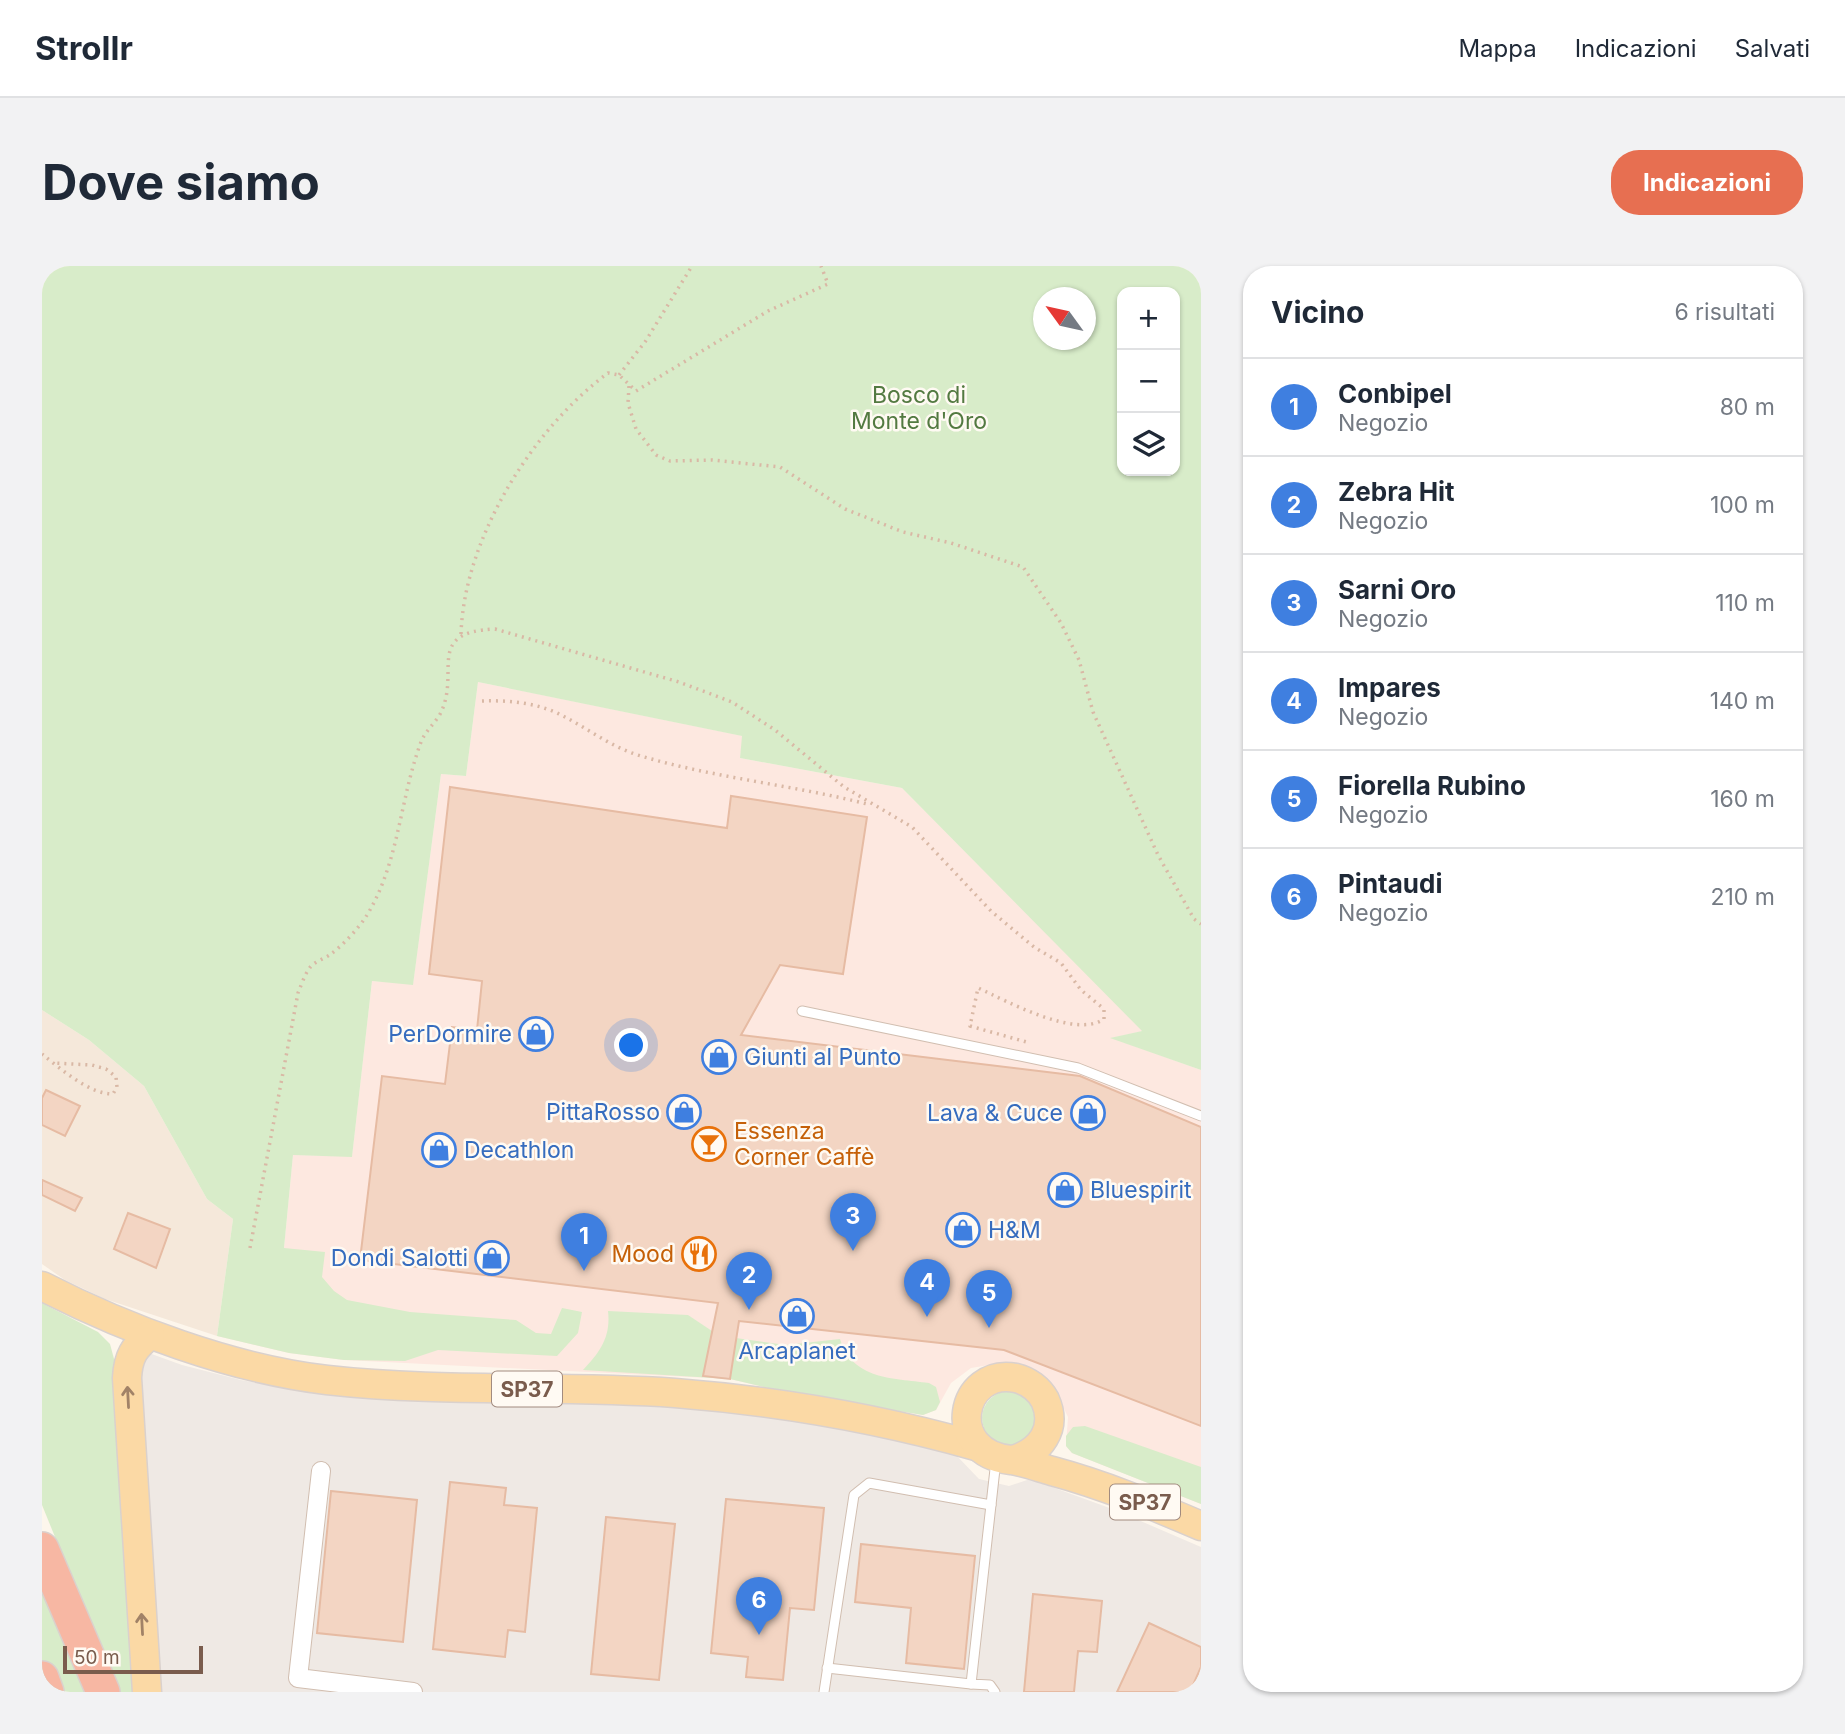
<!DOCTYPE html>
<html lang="it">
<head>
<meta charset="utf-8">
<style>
	:root { --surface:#fff; --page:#f2f2f3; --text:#1f2937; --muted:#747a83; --line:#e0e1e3; --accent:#e76f51 }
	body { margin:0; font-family:Inter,sans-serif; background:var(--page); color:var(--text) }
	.controls { position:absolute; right:21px; top:21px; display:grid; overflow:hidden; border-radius:14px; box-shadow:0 2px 5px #0004 }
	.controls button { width:63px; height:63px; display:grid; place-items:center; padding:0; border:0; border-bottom:2px solid var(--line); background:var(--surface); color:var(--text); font:35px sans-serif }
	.compass { position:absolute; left:991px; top:21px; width:63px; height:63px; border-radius:50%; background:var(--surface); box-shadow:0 2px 5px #0004; rotate:303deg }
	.scale { position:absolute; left:21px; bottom:18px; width:140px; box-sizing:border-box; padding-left:7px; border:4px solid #7a5c4d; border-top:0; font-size:19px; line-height:24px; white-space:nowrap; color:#7a5c4d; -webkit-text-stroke:5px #fffaf3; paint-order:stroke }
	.you { position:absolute; left:590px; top:780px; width:24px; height:24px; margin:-18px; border:5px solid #fff; border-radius:50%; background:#1a73e8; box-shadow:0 0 0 10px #1a73e833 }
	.badge { display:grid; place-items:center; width:46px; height:46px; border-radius:50%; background:var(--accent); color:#fff; font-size:23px; font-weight:700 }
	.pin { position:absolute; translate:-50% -58px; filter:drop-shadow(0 2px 4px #0008) }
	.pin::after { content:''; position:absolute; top:37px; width:24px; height:21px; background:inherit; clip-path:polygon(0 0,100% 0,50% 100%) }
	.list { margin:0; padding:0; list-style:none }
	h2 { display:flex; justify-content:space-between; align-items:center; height:91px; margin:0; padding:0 28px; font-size:30px }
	h2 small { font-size:23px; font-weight:400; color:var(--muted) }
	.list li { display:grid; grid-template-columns:46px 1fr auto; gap:21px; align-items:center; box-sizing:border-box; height:98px; padding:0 28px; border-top:2px solid var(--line) }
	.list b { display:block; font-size:26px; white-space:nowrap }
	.list p { margin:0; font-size:23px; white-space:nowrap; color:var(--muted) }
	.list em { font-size:23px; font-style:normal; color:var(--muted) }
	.icon { flex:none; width:38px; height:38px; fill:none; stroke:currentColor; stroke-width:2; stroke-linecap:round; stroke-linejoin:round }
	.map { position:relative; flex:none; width:1159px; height:1426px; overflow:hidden; border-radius:28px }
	header { display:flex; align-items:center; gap:42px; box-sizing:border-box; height:98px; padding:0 35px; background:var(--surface); border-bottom:2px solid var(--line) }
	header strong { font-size:33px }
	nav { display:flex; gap:38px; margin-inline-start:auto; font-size:24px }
	.intro { display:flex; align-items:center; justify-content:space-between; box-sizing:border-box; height:168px; padding:0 42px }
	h1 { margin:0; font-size:49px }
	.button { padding:18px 32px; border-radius:28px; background:var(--accent); color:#fff; font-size:24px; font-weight:700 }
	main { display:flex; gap:42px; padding:0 42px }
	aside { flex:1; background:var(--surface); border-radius:28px; box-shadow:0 2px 5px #0004 }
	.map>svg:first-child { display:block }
	.residential { fill:#f5e8da }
	.commercial { fill:#fde8e0 }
	.industrial { fill:#efe9e4 }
	.green { fill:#d8ecc9; fill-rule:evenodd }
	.building { fill:#f3d5c3; stroke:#e6bba3; stroke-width:2 }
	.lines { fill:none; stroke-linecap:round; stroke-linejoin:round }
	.lane-casing { stroke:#d1beb0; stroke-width:11 }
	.street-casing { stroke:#d1beb0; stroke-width:20 }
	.primary-casing { stroke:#dad1cd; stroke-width:31 }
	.highway-casing { stroke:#dad1cd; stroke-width:36 }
	.path { stroke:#d9b8a5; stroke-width:3.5; stroke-dasharray:2 5; stroke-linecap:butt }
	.lane { stroke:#fff; stroke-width:9 }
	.street { stroke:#fff; stroke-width:18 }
	.primary { stroke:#fbd9a5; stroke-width:28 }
	.highway { stroke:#f7b7a3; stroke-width:33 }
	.oneway { stroke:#a18267 }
	.labels { text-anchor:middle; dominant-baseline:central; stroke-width:5; stroke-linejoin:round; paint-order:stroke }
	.shield { fill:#fffaf3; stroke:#a28b7f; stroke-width:2 }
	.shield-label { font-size:21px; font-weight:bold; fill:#7a5c4d }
	.park-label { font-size:23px; fill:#537a41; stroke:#fffaf3 }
	.shop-label { font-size:23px; fill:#366cbe; stroke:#fffaf3; text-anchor:end }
	.food-label { font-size:23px; fill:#c56008; stroke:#fffaf3; text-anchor:start }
</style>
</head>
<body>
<header>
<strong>Strollr</strong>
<nav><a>Mappa</a><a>Indicazioni</a><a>Salvati</a></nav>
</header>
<div class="intro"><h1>Dove siamo</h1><a class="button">Indicazioni</a></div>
<main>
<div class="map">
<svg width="1159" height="1426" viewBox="0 0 1159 1426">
	<rect width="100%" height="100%" fill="#fdf6ec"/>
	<path class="residential" d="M 0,744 L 47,774 L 102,820 L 165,933 L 191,953 L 175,1070 L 63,1033 L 23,1014 L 0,998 Z"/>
	<path class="commercial" d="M 436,416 L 701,470 L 698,492 L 860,522 L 1101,765 L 1070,772 L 1159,804 L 1159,1238 L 1030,1187 L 1024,1180 L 1026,1151 L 1011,1120 L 994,1108 L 972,1101 L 953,1098 L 929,1102 L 909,1117 L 894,1144 L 881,1149 L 748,1127 L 688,1113 L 302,1094 L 247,1087 L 175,1070 L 242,982 L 251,889 L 310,890 L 330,715 L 371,718 L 399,508 L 424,510 Z"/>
	<path class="industrial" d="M 104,1086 L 140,1099 L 199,1114 L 260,1125 L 629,1137 L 709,1145 L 835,1169 L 914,1189 L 937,1213 L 967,1220 L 988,1213 L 1073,1244 L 1159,1281 L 1159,1426 L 115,1426 L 96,1096 Z"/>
	<g class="green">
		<path d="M 0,0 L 1159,0 L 1159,804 L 1068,772 L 1100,765 L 860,522 L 698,492 L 700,470 L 436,416 L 424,510 L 399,508 L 371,719 L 330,715 L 310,891 L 251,889 L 242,982 L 283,986 L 280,1011 L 292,1025 L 305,1034 L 368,1046 L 474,1054 L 494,1067 L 509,1068 L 520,1042 L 540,1046 L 536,1067 L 515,1090 L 396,1084 L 363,1095 L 302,1094 L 247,1087 L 175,1070 L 191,953 L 165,933 L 102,820 L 47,774 L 0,744 ZM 1080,26 L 1133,26 L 1133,205 L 1080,205 ZM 1001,32 L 1044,32 L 1044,74 L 1001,74 Z"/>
		<path d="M 0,1037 L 56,1066 L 68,1078 L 75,1104 L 94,1426 L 76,1426 L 0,1239 Z"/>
		<path d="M 566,1045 L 646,1049 L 670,1065 L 694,1072 L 744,1079 L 798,1073 C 811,1114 850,1112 887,1117 L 894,1121 L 898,1136 L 894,1144 L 881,1149 L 748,1127 L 688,1113 L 541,1104 C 558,1086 569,1071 566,1045 Z"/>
		<circle cx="967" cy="1152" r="27"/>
		<path d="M 1043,1160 L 1159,1201 L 1159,1238 L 1030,1187 L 1024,1180 L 1024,1170 L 1031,1161 Z"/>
		<path d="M 0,1312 L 49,1426 L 0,1426 Z"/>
	</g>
	<g class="building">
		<path d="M 408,521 L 685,562 L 689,530 L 825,551 L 801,708 L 738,699 L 699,769 L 1038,810 L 1159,861 L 1159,1160 L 962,1084 L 697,1055 L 688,1113 L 661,1110 L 676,1037 L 318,994 L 340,810 L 403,818 L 410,761 L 435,764 L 440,715 L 387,708 Z"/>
		<path d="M 4,824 L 38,840 L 23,870 L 0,859 L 0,832 Z"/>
		<path d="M 0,914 L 40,932 L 33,945 L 0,929 Z"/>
		<path d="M 86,947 L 128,963 L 114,1002 L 72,983 Z"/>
		<path d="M 408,1216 L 464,1222 L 462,1239 L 495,1242 L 483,1366 L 466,1364 L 463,1391 L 391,1383 Z"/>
		<path d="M 289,1225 L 375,1234 L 361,1376 L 275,1367 Z"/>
		<path d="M 684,1233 L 782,1242 L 772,1344 L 748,1342 L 741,1414 L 704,1411 L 706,1391 L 669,1387 Z"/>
		<path d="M 564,1251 L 633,1258 L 617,1414 L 549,1408 Z"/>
		<path d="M 819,1278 L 933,1290 L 922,1403 L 864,1397 L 869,1342 L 813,1336 Z"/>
		<path d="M 991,1328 L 1060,1335 L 1055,1386 L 1036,1385 L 1032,1426 L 982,1426 Z"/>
		<path d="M 1107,1357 L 1159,1381 L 1159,1401 L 1148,1426 L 1075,1426 Z"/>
	</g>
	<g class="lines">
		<g class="lane-casing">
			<g id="lane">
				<path d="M 760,745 L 1036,802 L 1159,850"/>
				<path d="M 785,1402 L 929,1418"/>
				<path d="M 782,1426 L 812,1229 L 827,1217 L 949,1239"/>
				<path d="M 953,1426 L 948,1419 L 929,1418 L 954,1194"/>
			</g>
		</g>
		<g class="street-casing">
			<path id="street" d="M 279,1205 L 256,1412 L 371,1426"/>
		</g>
		<g class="primary-casing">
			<g id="primary">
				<path d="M 0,1020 C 84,1063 190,1103 285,1114 C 400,1127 517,1119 633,1127 C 735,1135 835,1152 934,1180"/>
				<path d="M 971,1194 C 998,1186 1016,1163 1003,1134 C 997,1123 986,1115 974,1112 C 918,1101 901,1187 969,1194 C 982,1196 996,1201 1010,1205 C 1062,1219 1110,1239 1159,1260"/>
				<path d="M 105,1426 L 85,1112 C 86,1091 92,1081 108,1069"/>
			</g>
		</g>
		<g class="highway-casing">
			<g id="highway">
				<path d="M 0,1283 L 61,1426"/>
				<path d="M 0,1412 L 5,1426"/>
			</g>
		</g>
		<g class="path">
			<path d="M 577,109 L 603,76 L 650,0"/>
			<path d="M 587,120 L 586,137 L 594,163 L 614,189 L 628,195 L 670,194 L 738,201 L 803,243 L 861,266 L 909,277 L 981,301 L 1019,357 L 1037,394 L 1051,446 L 1116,589 L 1152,653 L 1159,658"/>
			<path d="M 419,368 C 422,273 490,163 566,107 L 577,109 L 594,125 L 726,45 L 786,18 L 779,0"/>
			<path d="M 440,435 C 468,434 498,437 523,451 C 548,464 571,482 599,490 C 673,512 751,519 825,538"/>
			<path d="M 0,788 C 19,803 47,828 71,828 L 75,821 L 74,811 L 64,803 L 50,799 L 12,797"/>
			<path d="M 208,982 L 256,727 C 259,720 262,710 267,703 C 271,696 282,693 289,688 C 301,679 317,662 325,649 C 357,597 358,532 379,476 C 383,466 391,459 397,450 C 421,408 380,366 453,363 L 637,416 L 690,436 L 733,464 L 802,521 L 870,561 L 949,645 L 992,681 L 1019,697 L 1039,724 L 1062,743 L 1062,753 C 1033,773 965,735 936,722 L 928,760 L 988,777"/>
		</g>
		<use href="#lane" class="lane"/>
		<use href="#street" class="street"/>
		<use href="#primary" class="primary"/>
		<use href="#highway" class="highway"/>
	</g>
	<defs><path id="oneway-shaft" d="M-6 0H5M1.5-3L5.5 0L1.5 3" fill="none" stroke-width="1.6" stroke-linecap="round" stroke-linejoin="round" transform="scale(1.75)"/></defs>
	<g class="oneway">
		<use href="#oneway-shaft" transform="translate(86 1131) rotate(-93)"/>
		<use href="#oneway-shaft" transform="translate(100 1358) rotate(-93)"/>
	</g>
	<defs>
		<g id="shop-ring" transform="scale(1.75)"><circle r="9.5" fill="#fffaf3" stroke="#3f7fe0" stroke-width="1.5"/><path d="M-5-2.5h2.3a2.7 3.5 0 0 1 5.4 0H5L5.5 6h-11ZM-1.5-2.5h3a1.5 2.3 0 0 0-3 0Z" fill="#3f7fe0"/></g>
		<g id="bar-ring" transform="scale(1.75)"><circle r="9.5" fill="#fffaf3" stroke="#e8710a" stroke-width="1.5"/><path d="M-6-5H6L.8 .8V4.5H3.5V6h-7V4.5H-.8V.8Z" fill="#e8710a"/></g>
		<g id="restaurant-ring" transform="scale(1.75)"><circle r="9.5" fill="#fffaf3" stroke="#e8710a" stroke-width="1.5"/><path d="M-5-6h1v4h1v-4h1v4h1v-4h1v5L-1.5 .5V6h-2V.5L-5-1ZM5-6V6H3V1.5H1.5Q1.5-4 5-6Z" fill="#e8710a"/></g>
	</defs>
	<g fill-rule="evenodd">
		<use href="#shop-ring" x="494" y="768"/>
		<use href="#shop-ring" x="677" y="791"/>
		<use href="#shop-ring" x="642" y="846"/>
		<use href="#shop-ring" x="1046" y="847"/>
		<use href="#bar-ring" x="667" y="878"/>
		<use href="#shop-ring" x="397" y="884"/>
		<use href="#shop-ring" x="1023" y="924"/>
		<use href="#shop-ring" x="921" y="964"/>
		<use href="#restaurant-ring" x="657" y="988"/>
		<use href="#shop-ring" x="450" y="992"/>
		<use href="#shop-ring" x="755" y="1050"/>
	</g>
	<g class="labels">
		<g class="shield">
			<rect x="450" y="1105.5" width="70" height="35" rx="5"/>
			<rect x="1068" y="1218.5" width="70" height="35" rx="5"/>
		</g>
		<g class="shield-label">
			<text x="485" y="1123">SP37</text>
			<text x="1103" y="1236">SP37</text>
		</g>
		<g class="park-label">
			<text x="877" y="129">Bosco di<tspan x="877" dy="26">Monte d'Oro</tspan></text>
		</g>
		<g class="shop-label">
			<text x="470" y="768">PerDormire</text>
			<text x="702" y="791" text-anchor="start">Giunti al Punto</text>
			<text x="618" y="846">PittaRosso</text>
			<text x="1021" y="847">Lava &amp; Cuce</text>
			<text x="422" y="884" text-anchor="start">Decathlon</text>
			<text x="1048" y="924" text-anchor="start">Bluespirit</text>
			<text x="946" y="964" text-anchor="start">H&amp;M</text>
			<text x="426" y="992">Dondi Salotti</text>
			<text x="755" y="1085" text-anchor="middle">Arcaplanet</text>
		</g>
		<g class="food-label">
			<text x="692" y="865">Essenza<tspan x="692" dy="26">Corner Caffè</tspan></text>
			<text x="632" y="988" text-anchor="end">Mood</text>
		</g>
	</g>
</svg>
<div class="controls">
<button>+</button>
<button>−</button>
<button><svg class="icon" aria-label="layers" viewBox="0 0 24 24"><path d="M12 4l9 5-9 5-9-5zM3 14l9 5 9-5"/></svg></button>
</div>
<svg class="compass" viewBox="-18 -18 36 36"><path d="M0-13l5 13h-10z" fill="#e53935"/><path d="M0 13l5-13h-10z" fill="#747a83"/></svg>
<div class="scale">50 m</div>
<div class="you"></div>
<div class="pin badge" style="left:542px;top:1005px;background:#3f7fe0">1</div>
<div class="pin badge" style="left:707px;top:1044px;background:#3f7fe0">2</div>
<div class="pin badge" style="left:811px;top:985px;background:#3f7fe0">3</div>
<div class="pin badge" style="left:885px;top:1051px;background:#3f7fe0">4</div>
<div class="pin badge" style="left:947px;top:1062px;background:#3f7fe0">5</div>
<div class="pin badge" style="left:717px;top:1369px;background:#3f7fe0">6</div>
</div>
<aside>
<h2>Vicino<small>6 risultati</small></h2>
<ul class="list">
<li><span class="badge" style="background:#3f7fe0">1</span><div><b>Conbipel</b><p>Negozio</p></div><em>80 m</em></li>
<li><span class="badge" style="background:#3f7fe0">2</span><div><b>Zebra Hit</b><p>Negozio</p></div><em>100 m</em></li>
<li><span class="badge" style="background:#3f7fe0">3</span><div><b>Sarni Oro</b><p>Negozio</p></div><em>110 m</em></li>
<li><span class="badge" style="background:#3f7fe0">4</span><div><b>Impares</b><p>Negozio</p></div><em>140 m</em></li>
<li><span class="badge" style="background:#3f7fe0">5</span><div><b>Fiorella Rubino</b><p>Negozio</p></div><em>160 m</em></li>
<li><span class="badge" style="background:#3f7fe0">6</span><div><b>Pintaudi</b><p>Negozio</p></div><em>210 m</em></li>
</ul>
</aside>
</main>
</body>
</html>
